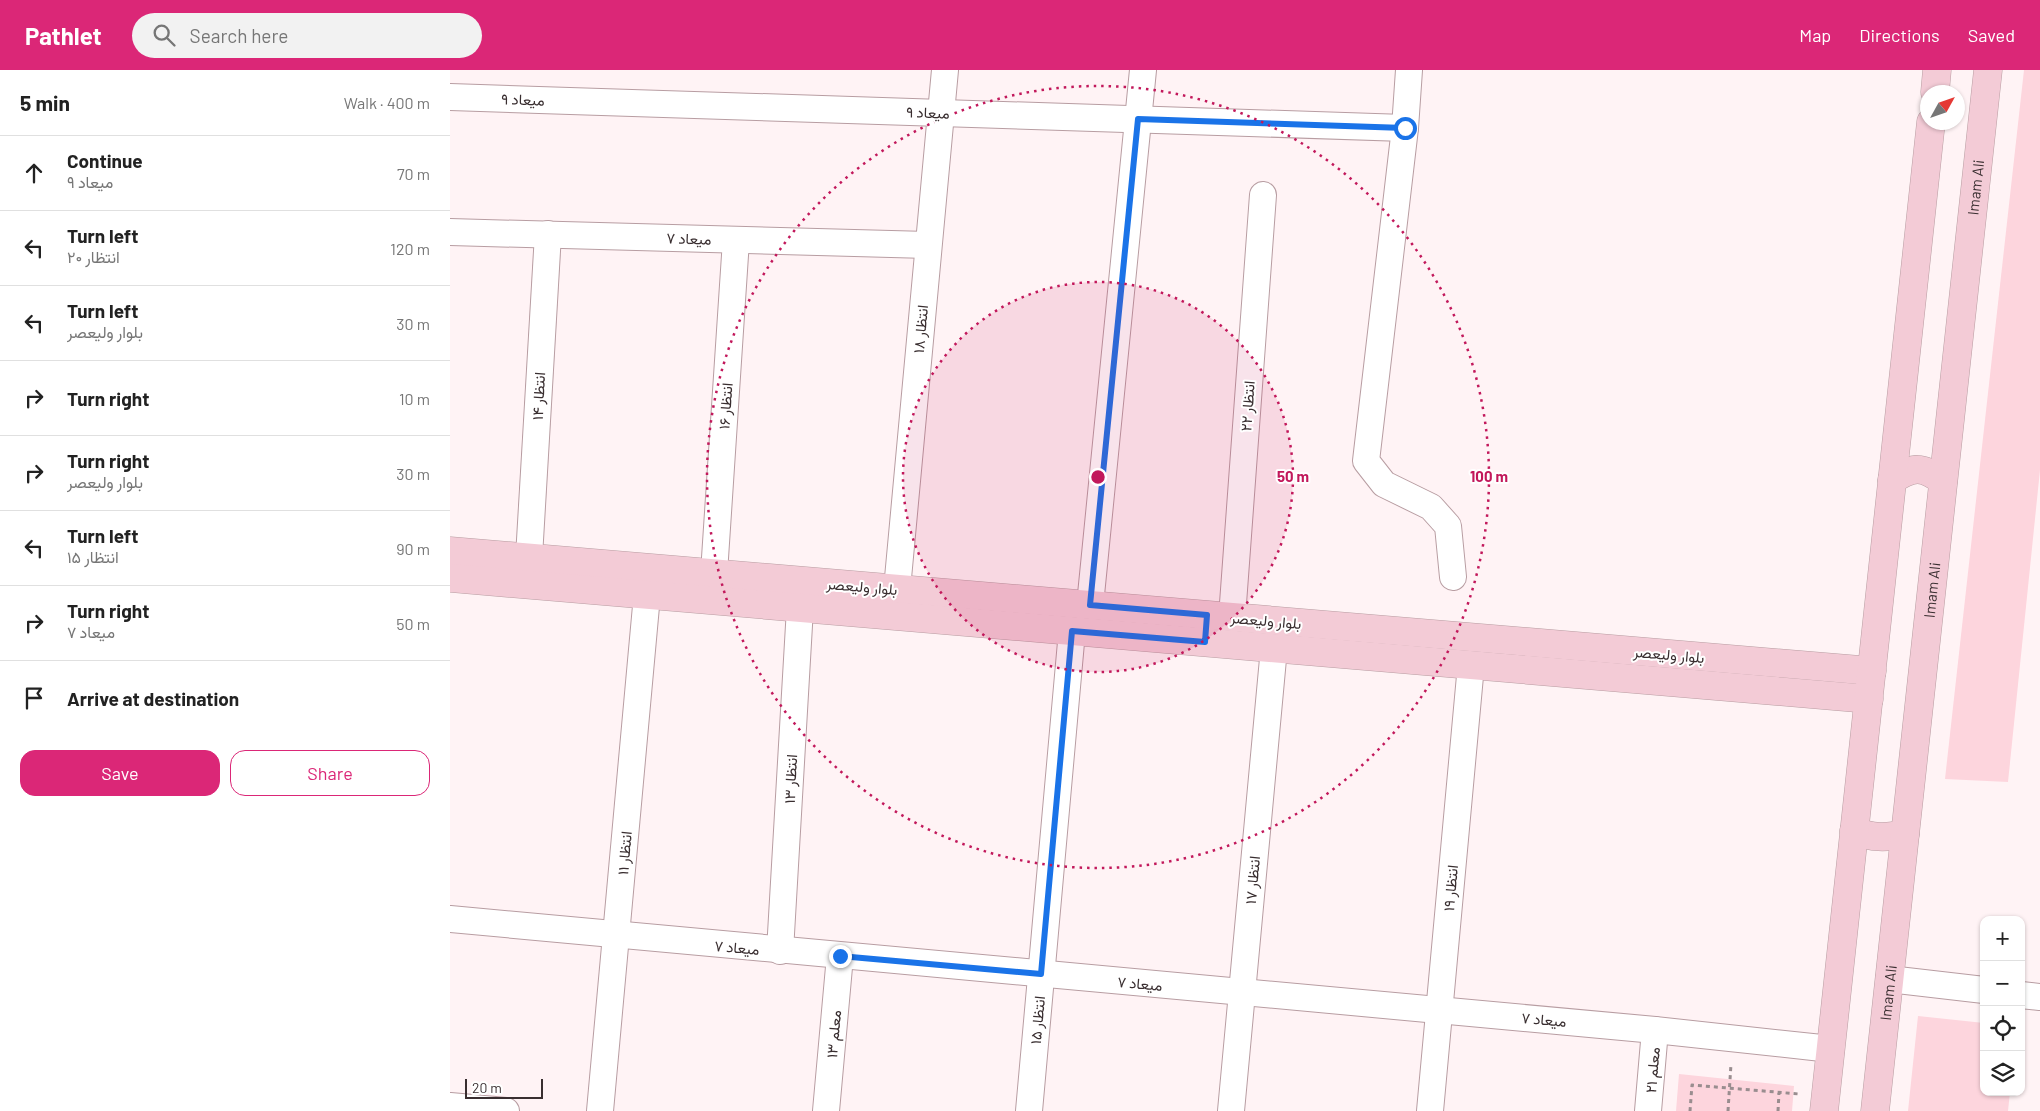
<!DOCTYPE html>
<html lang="en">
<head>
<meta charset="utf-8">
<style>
	:root { --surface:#fff; --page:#f2f2f2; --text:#222; --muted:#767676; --line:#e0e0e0; --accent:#db2777 }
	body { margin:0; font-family:Barlow,Vazirmatn,sans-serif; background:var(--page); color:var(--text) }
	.controls { position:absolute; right:15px; bottom:15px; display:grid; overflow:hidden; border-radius:10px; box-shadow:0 1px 4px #0004 }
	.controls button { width:45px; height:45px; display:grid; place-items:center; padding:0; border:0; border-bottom:1px solid var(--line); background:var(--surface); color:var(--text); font:25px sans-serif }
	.compass { position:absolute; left:1470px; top:15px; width:45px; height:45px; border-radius:50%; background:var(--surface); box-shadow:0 1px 4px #0004; rotate:50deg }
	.scale { position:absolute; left:15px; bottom:12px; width:78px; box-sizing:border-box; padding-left:5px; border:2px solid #392e30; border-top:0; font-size:14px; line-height:18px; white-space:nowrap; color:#392e30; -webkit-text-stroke:4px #fff; paint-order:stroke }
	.stop { position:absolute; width:15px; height:15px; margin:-11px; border:4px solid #1a73e8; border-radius:50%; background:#fff }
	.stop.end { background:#1a73e8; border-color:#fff; box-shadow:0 1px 5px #0008 }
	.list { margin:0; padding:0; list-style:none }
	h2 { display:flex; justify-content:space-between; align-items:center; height:65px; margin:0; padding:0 20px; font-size:21px }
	h2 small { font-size:16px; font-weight:400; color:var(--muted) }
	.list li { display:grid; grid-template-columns:32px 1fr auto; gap:15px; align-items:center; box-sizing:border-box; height:75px; padding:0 20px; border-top:1px solid var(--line) }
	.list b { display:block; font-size:19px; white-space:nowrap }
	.list p { margin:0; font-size:16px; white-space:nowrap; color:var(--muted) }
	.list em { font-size:16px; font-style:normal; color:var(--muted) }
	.actions { display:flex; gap:10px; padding:15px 20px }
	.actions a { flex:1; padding:11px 0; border:1px solid var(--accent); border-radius:15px; text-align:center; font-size:18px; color:var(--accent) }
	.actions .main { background:var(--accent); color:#fff }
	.icon { flex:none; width:28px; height:28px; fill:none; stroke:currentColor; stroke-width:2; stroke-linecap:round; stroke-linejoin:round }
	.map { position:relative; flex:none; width:1590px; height:1041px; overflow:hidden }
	header { display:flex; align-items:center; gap:30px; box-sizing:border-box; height:70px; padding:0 25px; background:var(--accent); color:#fff }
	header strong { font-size:24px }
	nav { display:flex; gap:28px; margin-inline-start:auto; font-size:18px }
	.search { width:350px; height:45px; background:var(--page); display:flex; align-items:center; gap:12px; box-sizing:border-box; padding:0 18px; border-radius:28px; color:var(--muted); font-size:19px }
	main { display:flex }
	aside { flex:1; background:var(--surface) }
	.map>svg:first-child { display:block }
	.green { fill:#fdd5dd }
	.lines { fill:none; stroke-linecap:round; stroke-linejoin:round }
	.street-casing { stroke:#b89da2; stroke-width:28 }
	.secondary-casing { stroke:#b89da2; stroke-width:29 }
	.path { stroke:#998d8f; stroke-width:3; stroke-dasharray:4 4; stroke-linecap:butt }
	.street { stroke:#fff; stroke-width:26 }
	.secondary { stroke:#f3cbd6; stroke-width:28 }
	.route { stroke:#1a73e8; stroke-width:6 }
	.ring { fill:none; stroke:#c2185b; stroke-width:2.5; stroke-dasharray:2.5 5 }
	.labels { text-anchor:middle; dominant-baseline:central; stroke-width:4; stroke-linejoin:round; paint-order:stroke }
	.street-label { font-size:15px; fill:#392e30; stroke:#fff }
	.centre { fill:#c2185b; stroke:#fff; stroke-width:2.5 }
	.ring-label { font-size:15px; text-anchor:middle; font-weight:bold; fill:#c2185b; stroke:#fff; stroke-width:4; stroke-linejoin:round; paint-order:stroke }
</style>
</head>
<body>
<header>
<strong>Pathlet</strong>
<div class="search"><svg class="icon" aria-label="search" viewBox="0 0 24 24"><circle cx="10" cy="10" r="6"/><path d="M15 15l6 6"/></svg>Search here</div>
<nav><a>Map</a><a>Directions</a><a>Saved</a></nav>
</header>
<main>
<aside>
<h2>5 min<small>Walk · 400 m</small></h2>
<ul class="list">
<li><svg class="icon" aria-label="ahead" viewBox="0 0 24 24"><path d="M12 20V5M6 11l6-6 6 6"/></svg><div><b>Continue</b><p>میعاد ۹</p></div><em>70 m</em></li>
<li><svg class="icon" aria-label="left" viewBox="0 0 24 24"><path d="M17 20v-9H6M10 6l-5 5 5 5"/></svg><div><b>Turn left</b><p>انتظار ۲۰</p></div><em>120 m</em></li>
<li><svg class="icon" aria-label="left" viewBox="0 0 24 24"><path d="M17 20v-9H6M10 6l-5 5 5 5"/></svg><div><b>Turn left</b><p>بلوار ولیعصر</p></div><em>30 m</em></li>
<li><svg class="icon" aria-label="right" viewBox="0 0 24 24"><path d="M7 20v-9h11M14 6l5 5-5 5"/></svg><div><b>Turn right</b></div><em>10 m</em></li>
<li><svg class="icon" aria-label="right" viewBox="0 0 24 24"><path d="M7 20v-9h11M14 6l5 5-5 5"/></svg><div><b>Turn right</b><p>بلوار ولیعصر</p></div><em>30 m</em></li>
<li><svg class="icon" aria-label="left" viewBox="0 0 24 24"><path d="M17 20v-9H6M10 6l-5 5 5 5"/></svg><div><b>Turn left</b><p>انتظار ۱۵</p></div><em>90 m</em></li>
<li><svg class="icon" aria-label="right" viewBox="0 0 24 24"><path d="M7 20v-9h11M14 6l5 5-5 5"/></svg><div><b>Turn right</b><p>میعاد ۷</p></div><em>50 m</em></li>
<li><svg class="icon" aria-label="arrive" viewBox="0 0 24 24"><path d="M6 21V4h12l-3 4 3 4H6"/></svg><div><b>Arrive at destination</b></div></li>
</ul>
<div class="actions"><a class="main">Save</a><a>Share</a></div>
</aside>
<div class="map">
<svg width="1590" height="1041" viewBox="0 0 1590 1041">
	<rect width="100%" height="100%" fill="#fff3f5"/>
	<g class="green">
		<path d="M 1574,0 L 1590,0 L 1590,400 L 1558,712 L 1495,709 Z"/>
		<path d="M 1468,946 L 1534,953 L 1534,1022 L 1560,1022 L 1558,1041 L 1458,1041 Z"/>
		<path d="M 1229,1004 L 1344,1016 L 1342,1041 L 1226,1041 Z"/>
	</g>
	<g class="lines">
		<g class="street-casing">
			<g id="street">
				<path d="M 959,0 L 955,58 L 916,391 L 934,414 L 981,437 L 998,456 L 1003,507"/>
				<path d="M 0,27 L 955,58"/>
				<path d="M 0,162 L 478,175"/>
				<path d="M 79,487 L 98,164"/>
				<path d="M 264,503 L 286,170"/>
				<path d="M 447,519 L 495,0"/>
				<path d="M 640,535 L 693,0"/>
				<path d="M 782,547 L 813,125"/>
				<path d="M 0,849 L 1205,960 L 1381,979"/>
				<path d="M 330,881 L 350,538"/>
				<path d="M 1439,909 L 1534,920"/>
				<path d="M 1571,925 L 1590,927"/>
				<path d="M 0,1036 L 56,1041"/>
				<path d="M 150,1041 L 197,525"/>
				<path d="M 376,1041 L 390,886"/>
				<path d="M 579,1041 L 622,561"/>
				<path d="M 781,1041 L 824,578"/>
				<path d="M 980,1041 L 1021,595"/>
				<path d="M 1198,1041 L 1205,960"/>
			</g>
		</g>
		<g class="secondary-casing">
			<g id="secondary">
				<path d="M 1485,22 L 1487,0"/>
				<path d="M 1442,410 C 1464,396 1472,396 1493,411"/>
				<path d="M 0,481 L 1422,601"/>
				<path d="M 0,508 L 1419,629"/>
				<path d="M 1404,761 C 1422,768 1436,768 1455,764"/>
				<path d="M 1374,1041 L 1481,52"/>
				<path id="s1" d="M 1425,1041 L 1538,0"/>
			</g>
		</g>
		<g class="path">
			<path d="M 1240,1041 L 1242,1015 L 1349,1024"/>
			<path d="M 1278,1041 L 1281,994"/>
			<path d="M 1328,1041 L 1329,1023"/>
		</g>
		<use href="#street" class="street"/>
		<use href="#secondary" class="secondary"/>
	</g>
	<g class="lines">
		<path class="route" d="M 390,886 L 591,904 L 622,561 L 755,572 L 757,545 L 640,535 L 688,49 L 955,58"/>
	</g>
	<circle cx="648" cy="407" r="195" fill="#c2185b" fill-opacity=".12"/>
	<g class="ring">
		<circle cx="648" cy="407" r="195"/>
		<circle cx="648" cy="407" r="391"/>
	</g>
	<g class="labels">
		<g class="street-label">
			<text transform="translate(73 29) rotate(2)">میعاد ۹</text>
			<text transform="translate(478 42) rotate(2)">میعاد ۹</text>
			<text stroke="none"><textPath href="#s1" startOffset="929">Imam Ali</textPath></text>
			<text transform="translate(239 168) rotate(2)">میعاد ۷</text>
			<text transform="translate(470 259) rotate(-85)">انتظار ۱۸</text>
			<text transform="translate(88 326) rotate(-87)">انتظار ۱۴</text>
			<text transform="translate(275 336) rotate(-86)">انتظار ۱۶</text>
			<text transform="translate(797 336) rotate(-86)">انتظار ۲۲</text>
			<text transform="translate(412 516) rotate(5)">بلوار ولیعصر</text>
			<text stroke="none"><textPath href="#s1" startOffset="524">Imam Ali</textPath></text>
			<text transform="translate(816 550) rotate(5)">بلوار ولیعصر</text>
			<text transform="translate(1219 584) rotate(5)">بلوار ولیعصر</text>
			<text transform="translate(340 709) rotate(-87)">انتظار ۱۳</text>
			<text transform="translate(174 783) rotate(-85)">انتظار ۱۱</text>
			<text transform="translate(802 810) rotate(-85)">انتظار ۱۷</text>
			<text transform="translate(1000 818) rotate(-85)">انتظار ۱۹</text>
			<text transform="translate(287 877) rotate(5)">میعاد ۷</text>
			<text transform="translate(690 913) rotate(5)">میعاد ۷</text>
			<text stroke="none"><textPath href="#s1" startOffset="119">Imam Ali</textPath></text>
			<text transform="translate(1094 949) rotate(5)">میعاد ۷</text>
			<text transform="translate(587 950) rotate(-85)">انتظار ۱۵</text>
			<text transform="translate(383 964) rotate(-85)">معلم ۱۳</text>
			<text transform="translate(1202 1000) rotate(-85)">معلم ۲۱</text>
		</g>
	</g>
	<circle cx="648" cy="407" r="8" class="centre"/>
	<g class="ring-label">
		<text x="843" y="412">50 m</text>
		<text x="1039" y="412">100 m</text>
	</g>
</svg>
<div class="controls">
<button>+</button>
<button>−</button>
<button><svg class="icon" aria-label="locate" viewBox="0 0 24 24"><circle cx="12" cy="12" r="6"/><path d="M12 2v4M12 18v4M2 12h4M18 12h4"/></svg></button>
<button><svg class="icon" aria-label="layers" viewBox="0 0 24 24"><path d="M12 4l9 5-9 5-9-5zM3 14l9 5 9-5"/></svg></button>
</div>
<svg class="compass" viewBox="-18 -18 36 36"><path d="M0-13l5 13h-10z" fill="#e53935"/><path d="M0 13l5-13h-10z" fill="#767676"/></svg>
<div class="scale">20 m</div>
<div class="stop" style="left:955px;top:58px"></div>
<div class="stop end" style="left:390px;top:886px"></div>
</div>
</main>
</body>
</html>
